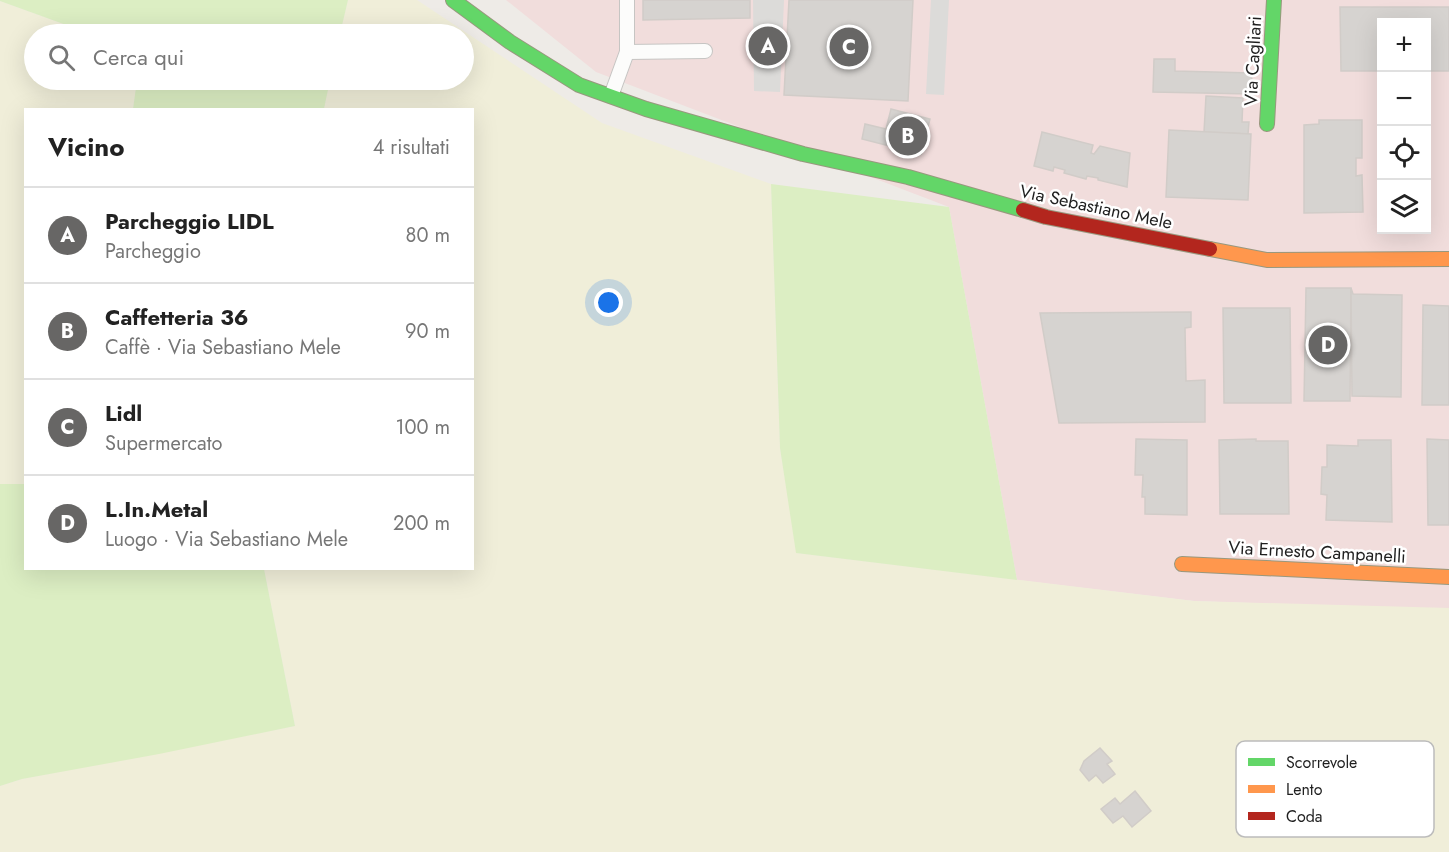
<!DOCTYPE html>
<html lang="it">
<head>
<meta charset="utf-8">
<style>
	:root { --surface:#fff; --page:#f2f2f2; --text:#222; --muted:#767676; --line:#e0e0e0; --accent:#676665 }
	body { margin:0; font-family:Jost,sans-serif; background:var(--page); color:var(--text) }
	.controls { position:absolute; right:18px; top:18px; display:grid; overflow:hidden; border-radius:0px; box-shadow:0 6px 24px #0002 }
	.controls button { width:54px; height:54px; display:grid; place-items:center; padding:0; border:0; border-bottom:2px solid var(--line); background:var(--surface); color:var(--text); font:30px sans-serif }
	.you { position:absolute; left:609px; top:303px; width:21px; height:21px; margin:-15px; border:4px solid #fff; border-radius:50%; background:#1a73e8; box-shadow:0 0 0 9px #1a73e833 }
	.badge { display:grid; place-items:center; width:39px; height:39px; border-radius:50%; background:var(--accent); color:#fff; font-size:20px; font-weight:700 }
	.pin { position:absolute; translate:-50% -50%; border:3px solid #fff; box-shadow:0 2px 6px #0006 }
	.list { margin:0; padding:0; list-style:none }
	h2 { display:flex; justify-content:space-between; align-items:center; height:78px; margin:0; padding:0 24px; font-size:26px }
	h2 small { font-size:20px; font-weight:400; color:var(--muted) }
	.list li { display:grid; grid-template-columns:39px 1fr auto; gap:18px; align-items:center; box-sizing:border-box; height:96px; padding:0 24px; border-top:2px solid var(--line) }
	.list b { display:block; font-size:22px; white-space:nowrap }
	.list p { margin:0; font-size:20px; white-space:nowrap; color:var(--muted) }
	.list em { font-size:20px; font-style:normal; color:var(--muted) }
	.icon { flex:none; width:33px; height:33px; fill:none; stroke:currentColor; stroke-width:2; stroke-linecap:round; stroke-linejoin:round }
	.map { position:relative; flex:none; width:1449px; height:852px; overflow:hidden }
	.search { position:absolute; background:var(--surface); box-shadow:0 6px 24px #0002; left:24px; top:24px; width:450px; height:66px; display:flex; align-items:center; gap:15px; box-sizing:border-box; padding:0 21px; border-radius:33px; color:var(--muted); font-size:22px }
	.panel { position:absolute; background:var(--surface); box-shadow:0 6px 24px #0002; left:24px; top:108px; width:450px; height:462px; border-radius:0px }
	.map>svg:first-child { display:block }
	.commercial { fill:#f1dddc; fill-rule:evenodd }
	.farmland { fill:#f0eed9 }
	.grass { fill:#dceec3 }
	.parking { fill:#dcdbd9 }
	.building { fill:#d6d3d0; stroke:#d1ccc8; stroke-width:1.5 }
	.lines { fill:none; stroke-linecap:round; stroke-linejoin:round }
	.lane-casing { stroke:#c6c5c3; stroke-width:16 }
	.fast-casing { stroke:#98987e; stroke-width:16 }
	.slow-casing { stroke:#98987e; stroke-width:16 }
	.jam-casing { stroke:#98987e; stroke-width:16 }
	.lane { stroke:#fcfcfb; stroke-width:14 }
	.fast { stroke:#63d668; stroke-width:14 }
	.slow { stroke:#ff974d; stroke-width:14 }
	.jam { stroke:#b3261e; stroke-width:14 }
	.labels { text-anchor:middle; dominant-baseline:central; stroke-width:5; stroke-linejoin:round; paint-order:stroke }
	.street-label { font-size:18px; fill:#1f1f1f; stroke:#fff }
	.key { fill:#fff; stroke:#bcbcbc; stroke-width:1.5 }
	.key-label { font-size:16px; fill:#1f1f1f }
</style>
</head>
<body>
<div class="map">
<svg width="1449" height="852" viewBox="0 0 1449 852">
	<rect width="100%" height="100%" fill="#eeebe7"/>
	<path class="commercial" d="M 506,0 L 1449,0 L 1449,610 L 1194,601 L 1017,580 L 949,207 L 596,72 ZM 1382,22 L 1426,22 L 1426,230 L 1382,230 Z"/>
	<g class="farmland">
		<path d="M 348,0 L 417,0 L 602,123 L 771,184 L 780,448 L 797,553 L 1194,601 L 1449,608 L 1449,852 L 0,852 L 0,786 L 22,779 L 295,726 L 264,569 L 472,568 L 472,110 L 324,109 L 330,80 L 464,80 L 464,34 L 340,34 Z"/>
		<path d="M 0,1 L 91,34 L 34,34 L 34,80 L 137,80 L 133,109 L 26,110 L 25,484 L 0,484 Z"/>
	</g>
	<g class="grass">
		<path d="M 0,0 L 348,0 L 340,34 L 91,34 L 0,1 Z"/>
		<path d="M 137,80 L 330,80 L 324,109 L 133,109 Z"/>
		<path d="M 771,184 L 949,207 L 1017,580 L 796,553 L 780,448 Z"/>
		<path d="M 0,484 L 25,484 L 26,568 L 264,569 L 295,726 L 159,754 L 22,779 L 0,786 Z"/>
	</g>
	<g class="parking">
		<path d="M 753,0 L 784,0 L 780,92 L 754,91 Z"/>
		<path d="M 931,0 L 949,0 L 944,95 L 926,94 Z"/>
	</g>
	<g class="building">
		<path d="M 643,0 L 750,0 L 750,18 L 643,20 Z"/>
		<path d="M 789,0 L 913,0 L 908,101 L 784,95 Z"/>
		<path d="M 1340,7 L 1449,7 L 1449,71 L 1426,71 L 1426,22 L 1382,22 L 1382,71 L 1341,71 Z"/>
		<path d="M 1154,59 L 1175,59 L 1175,71 L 1252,73 L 1251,94 L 1153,92 Z"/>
		<path d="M 1206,96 L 1243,98 L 1242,122 L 1249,122 L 1248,134 L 1204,132 Z"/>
		<path d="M 891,109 L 930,119 L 921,154 L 862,139 L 865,124 L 886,129 Z"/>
		<path d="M 1319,120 L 1362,120 L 1362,158 L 1356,158 L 1356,176 L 1362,175 L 1363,212 L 1304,213 L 1304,125 L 1319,124 Z"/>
		<path d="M 1169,130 L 1251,134 L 1248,200 L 1166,197 Z"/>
		<path d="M 1042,132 L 1093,145 L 1091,153 L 1094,154 L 1100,146 L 1130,153 L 1127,187 L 1098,180 L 1098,178 L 1087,176 L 1086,179 L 1064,173 L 1065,170 L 1054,167 L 1053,171 L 1034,166 Z"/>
		<path d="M 1306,288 L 1351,288 L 1350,401 L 1304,401 Z"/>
		<path d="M 1351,288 L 1353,294 L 1402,295 L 1401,397 L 1352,396 Z"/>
		<path d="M 1423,305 L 1449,306 L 1449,405 L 1422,405 Z"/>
		<path d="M 1223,308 L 1290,308 L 1291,403 L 1224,403 Z"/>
		<path d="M 1191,312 L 1191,327 L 1185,328 L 1186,381 L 1205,380 L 1205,422 L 1059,423 L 1040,313 Z"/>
		<path d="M 1136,439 L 1187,440 L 1187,515 L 1145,514 L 1145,497 L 1142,497 L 1143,475 L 1135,475 Z"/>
		<path d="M 1256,439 L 1256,441 L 1288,441 L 1289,514 L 1220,514 L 1219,440 Z"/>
		<path d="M 1427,439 L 1449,440 L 1449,525 L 1428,525 Z"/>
		<path d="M 1358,440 L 1391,440 L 1392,522 L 1326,520 L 1327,495 L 1321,494 L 1322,467 L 1327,467 L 1327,445 L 1358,446 Z"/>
		<path d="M 1100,748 L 1112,761 L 1107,764 L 1115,774 L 1103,783 L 1096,775 L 1089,781 L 1080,770 L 1084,761 Z"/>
		<path d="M 1135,791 L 1151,811 L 1132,827 L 1123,816 L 1113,823 L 1101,809 L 1115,798 L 1120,804 Z"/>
	</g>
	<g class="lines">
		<g class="lane-casing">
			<g id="lane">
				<path d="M 627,0 L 627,52 L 705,51"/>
				<path d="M 611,96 L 627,52"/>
			</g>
		</g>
		<g class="fast-casing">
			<g id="fast">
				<path d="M 453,0 L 510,42 L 579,85 L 646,109 L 803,154 L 908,177 L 1023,210"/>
				<path d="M 1267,124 L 1274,0"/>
			</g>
		</g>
		<g class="slow-casing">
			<g id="slow">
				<path d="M 1210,249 L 1267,260 L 1449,259"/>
				<path d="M 1182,564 L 1449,577"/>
			</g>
		</g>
		<g class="jam-casing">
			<path id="jam" d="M 1023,210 L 1046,217 L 1210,249"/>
		</g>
		<use href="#lane" class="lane"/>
		<use href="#fast" class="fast"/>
		<use href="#slow" class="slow"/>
		<use href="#jam" class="jam"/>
	</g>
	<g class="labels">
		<g class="street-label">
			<text transform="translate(1253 61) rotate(-87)">Via Cagliari</text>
			<text transform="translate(1096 207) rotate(12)">Via Sebastiano Mele</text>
			<text transform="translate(1317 552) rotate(3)">Via Ernesto Campanelli</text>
		</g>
	</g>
	<rect x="1236" y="741" width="198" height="96" rx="9" class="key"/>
	<rect x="1248" y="758" width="27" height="8" fill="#63d668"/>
	<rect x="1248" y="785" width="27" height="8" fill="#ff974d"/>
	<rect x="1248" y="812" width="27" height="8" fill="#b3261e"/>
	<g class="key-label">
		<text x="1286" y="768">Scorrevole</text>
		<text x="1286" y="795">Lento</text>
		<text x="1286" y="822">Coda</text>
	</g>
</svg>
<div class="controls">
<button>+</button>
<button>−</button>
<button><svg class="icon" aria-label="locate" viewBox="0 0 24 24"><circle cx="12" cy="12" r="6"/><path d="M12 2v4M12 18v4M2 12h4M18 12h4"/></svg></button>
<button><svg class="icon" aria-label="layers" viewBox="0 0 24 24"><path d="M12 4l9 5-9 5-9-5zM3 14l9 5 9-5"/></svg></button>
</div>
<div class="you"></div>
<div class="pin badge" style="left:768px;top:46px">A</div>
<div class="pin badge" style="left:908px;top:136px">B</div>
<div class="pin badge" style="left:849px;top:47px">C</div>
<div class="pin badge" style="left:1328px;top:345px">D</div>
<div class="search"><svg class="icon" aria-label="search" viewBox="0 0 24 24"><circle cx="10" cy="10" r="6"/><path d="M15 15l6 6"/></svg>Cerca qui</div>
<section class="panel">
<h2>Vicino<small>4 risultati</small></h2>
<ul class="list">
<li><span class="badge">A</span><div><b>Parcheggio LIDL</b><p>Parcheggio</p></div><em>80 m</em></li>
<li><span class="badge">B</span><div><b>Caffetteria 36</b><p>Caffè · Via Sebastiano Mele</p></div><em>90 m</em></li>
<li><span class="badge">C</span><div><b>Lidl</b><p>Supermercato</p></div><em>100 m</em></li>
<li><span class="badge">D</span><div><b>L.In.Metal</b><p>Luogo · Via Sebastiano Mele</p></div><em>200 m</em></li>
</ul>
</section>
</div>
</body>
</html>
